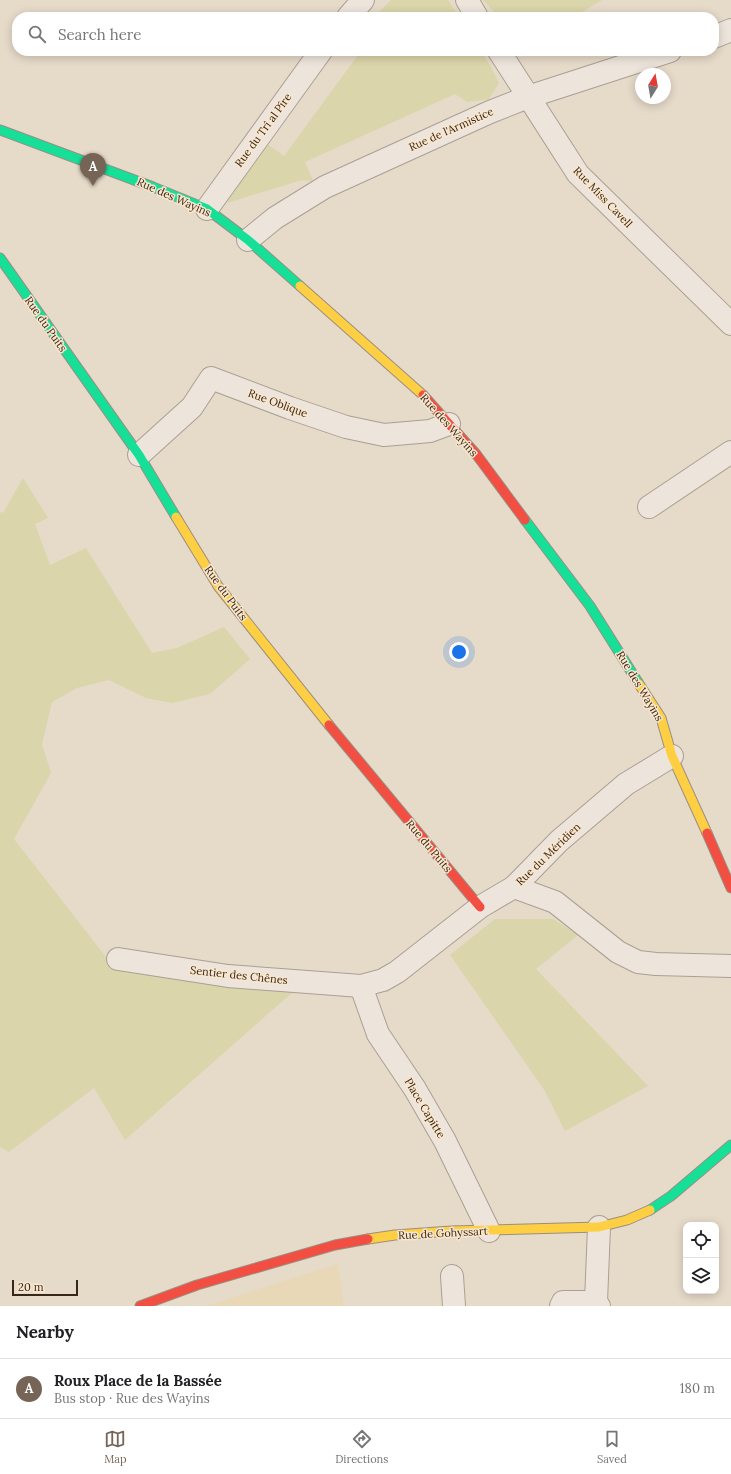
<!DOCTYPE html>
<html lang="en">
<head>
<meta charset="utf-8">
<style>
	:root { --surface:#fff; --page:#f2f2f2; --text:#202124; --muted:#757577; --line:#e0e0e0; --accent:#766557 }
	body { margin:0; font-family:Lora,serif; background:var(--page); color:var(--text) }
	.controls { position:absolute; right:12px; bottom:12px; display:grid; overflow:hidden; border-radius:8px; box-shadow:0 2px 10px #0003 }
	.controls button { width:36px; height:36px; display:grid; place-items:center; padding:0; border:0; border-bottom:1px solid var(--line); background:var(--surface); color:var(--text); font:20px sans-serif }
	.compass { position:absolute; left:635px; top:68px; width:36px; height:36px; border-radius:50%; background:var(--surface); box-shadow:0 2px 10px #0003; rotate:11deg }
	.scale { position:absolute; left:12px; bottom:10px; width:66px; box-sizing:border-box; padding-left:4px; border:2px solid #39261a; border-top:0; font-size:11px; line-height:14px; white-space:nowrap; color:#39261a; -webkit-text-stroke:3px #f9e7cd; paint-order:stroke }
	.you { position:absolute; left:459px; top:652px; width:14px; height:14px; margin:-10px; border:3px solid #fff; border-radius:50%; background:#1a73e8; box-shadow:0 0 0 6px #1a73e833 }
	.badge { display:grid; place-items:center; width:26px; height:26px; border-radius:50%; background:var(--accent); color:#fff; font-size:13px; font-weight:700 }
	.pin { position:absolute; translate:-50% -33px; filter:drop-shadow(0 1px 2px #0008) }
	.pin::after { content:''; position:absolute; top:21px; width:14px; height:12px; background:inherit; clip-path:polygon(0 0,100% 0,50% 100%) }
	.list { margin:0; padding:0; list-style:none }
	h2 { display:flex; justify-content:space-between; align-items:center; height:52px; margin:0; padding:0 16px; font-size:17px }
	h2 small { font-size:13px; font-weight:400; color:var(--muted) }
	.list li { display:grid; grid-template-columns:26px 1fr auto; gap:12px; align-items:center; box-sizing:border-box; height:60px; padding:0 16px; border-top:1px solid var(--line) }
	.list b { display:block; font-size:15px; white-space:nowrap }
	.list p { margin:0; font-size:13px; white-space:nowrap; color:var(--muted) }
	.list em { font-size:13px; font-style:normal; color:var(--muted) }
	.icon { flex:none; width:22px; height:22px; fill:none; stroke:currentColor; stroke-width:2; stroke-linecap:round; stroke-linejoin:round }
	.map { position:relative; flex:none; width:731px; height:1306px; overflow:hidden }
	.search { position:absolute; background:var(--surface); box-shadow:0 2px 10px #0003; left:12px; right:12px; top:12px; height:44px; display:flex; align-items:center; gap:10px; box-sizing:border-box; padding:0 14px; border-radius:16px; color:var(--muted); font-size:15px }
	.sheet { height:112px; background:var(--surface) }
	nav { display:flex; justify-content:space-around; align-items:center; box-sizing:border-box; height:56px; border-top:1px solid var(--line); background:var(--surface); font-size:11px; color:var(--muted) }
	nav a { display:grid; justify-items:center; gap:2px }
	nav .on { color:var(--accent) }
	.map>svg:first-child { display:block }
	.farmland { fill:#e8d8b7 }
	.green { fill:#dad5aa }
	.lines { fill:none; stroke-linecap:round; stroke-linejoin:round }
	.street-casing { stroke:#ab9f93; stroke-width:24 }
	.fast-casing { stroke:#9a8e83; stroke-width:11 }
	.slow-casing { stroke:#9a8e83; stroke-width:11 }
	.jam-casing { stroke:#9a8e83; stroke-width:11 }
	.street { stroke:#ede5db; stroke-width:22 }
	.fast { stroke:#16e098; stroke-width:9 }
	.slow { stroke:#ffcf43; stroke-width:9 }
	.jam { stroke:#f24e42; stroke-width:9 }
	.labels { text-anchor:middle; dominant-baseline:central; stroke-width:3; stroke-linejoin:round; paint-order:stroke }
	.street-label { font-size:11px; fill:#39261a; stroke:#f9e7cd }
</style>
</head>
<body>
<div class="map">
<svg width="731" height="1306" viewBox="0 0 731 1306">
	<rect width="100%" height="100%" fill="#e6dac9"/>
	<path class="farmland" d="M 338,1264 L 344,1306 L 207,1306 L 268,1286 Z"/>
	<g class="green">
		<path d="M 391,0 L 448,0 L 459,17 L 374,17 Z"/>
		<path d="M 483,0 L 602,0 L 574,17 L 499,17 Z"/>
		<path d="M 361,51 L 481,51 L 490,65 L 499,83 L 489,99 L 467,102 L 455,94 L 305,162 L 313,181 L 302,180 L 227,203 L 266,143 L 284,156 Z"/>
		<path d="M 23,478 L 48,518 L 35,524 L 50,565 L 86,548 L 152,653 L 177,648 L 224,627 L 250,659 L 210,694 L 172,703 L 146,698 L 109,680 L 77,688 L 52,702 L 42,744 L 51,773 L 14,839 L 106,957 L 294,991 L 125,1140 L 94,1088 L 9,1152 L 0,1147 L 0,512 L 3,513 Z"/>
		<path d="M 495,919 L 553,919 L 578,935 L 536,969 L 648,1086 L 565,1131 L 545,1091 L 450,955 Z"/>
	</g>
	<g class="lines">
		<g class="street-casing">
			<g id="street">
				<path d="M 467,0 L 477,17"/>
				<path d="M 348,17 L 363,0"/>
				<path d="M 714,37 L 731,30"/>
				<path d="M 499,51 L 578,174 L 731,324"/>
				<path d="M 207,209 L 321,51"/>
				<path d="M 248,240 L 275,218 L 325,187 L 490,112 L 528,97 L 670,51"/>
				<path d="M 139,455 L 192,407 L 211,378 L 290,408 L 346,427 L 384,435 L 430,431 L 449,424"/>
				<path d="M 649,507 L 731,452"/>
				<path d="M 514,887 L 555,902 L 618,952 L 638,962 L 656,964 L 731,966"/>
				<path d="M 118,959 L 228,976 L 361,986 L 383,980 L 397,972 L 480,907 L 514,887 L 559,841 L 626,784 L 672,756"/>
				<path d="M 361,986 L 378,1034 L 415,1089 L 445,1141 L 489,1231"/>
				<path d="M 599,1227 L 596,1302 L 599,1306"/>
				<path d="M 452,1276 L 454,1306"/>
				<path d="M 561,1306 L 563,1302 L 596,1302"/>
			</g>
		</g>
		<g class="fast-casing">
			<g id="fast">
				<path d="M 0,130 L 153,187 L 207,209 L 248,240 L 300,286"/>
				<path d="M 0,258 L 139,455 L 176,517"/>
				<path d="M 525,520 L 590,606 L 639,684"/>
				<path d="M 650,1210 L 671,1196 L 731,1145"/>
			</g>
		</g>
		<g class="slow-casing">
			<g id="slow">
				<path d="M 300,286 L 423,395"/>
				<path d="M 176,517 L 218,586 L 329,725"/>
				<path d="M 639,684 L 661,718 L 672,756 L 707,833"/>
				<path d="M 368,1239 L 395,1235 L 451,1231 L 599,1227 L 627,1220 L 650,1210"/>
			</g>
		</g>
		<g class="jam-casing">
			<g id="jam">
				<path d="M 423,395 L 476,454 L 525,520"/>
				<path d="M 329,725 L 480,907"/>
				<path d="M 707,833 L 731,888"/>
				<path d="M 140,1306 L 197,1285 L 335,1245 L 368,1239"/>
			</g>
		</g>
		<use href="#street" class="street"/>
		<use href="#fast" class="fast"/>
		<use href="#slow" class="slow"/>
		<use href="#jam" class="jam"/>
	</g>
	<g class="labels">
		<g class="street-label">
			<text transform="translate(451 129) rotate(-24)">Rue de l'Armistice</text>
			<text transform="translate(263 130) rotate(-54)">Rue du Trî al Pîre</text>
			<text transform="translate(174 197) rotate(24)">Rue des Wayins</text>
			<text transform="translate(603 197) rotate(46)">Rue Miss Cavell</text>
			<text transform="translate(46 324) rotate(55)">Rue du Puits</text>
			<text transform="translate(278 403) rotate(20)">Rue Oblique</text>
			<text transform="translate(449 425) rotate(48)">Rue des Wayins</text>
			<text transform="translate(226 593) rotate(54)">Rue du Puits</text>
			<text transform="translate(640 686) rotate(59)">Rue des Wayins</text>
			<text transform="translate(429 846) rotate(50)">Rue du Puits</text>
			<text transform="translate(548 854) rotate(-44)">Rue du Méridien</text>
			<text transform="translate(239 975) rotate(6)">Sentier des Chênes</text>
			<text transform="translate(425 1108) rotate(59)">Place Capitte</text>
			<text transform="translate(443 1233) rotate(-3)">Rue de Gohyssart</text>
		</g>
	</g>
</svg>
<div class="controls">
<button><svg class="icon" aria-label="locate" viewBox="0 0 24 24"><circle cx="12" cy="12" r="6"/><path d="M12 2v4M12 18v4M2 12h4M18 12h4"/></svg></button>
<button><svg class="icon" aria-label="layers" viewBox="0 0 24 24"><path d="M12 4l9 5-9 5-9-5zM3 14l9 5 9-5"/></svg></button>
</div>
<svg class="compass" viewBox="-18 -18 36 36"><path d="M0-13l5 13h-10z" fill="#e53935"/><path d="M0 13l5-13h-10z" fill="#757577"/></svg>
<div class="scale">20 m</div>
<div class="you"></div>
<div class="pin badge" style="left:93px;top:186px">A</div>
<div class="search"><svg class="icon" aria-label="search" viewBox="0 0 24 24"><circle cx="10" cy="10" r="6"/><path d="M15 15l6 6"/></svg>Search here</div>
</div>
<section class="sheet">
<h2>Nearby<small></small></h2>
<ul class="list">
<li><span class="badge">A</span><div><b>Roux Place de la Bassée</b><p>Bus stop · Rue des Wayins</p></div><em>180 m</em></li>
</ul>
</section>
<nav>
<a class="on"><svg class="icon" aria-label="map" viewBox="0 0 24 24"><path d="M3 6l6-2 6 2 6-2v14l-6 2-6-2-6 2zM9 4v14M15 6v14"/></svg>Map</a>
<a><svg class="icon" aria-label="directions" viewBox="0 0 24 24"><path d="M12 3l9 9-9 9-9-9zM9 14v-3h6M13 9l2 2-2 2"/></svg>Directions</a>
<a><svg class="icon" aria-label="saved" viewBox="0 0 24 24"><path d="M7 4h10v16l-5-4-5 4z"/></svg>Saved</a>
</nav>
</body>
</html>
